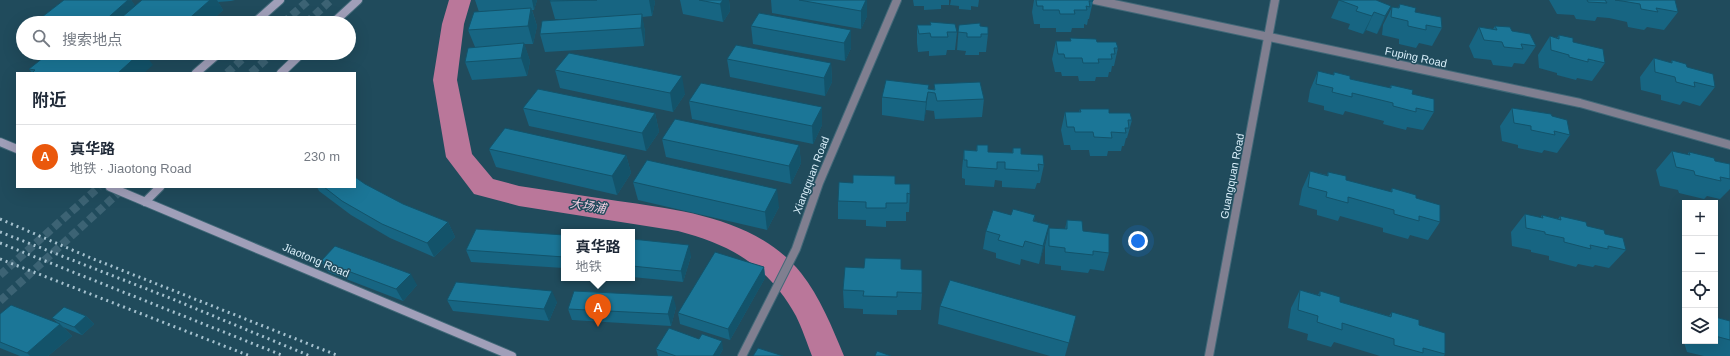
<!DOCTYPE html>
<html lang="zh">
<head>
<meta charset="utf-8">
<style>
	:root { --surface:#fff; --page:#f6f6f7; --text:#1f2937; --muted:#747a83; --line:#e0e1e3; --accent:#ea580c }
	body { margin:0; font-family:Helvetica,"Noto Sans SC",sans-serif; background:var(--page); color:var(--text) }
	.controls { position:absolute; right:12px; bottom:12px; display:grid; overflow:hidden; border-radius:0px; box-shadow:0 4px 16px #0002 }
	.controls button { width:36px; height:36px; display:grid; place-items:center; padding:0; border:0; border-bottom:1px solid var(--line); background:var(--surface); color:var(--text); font:20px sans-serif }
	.you { position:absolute; left:1138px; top:241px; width:14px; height:14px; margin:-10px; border:3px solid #fff; border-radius:50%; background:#1a73e8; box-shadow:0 0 0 6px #1a73e833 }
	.badge { display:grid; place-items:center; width:26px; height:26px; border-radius:50%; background:var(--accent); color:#fff; font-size:13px; font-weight:700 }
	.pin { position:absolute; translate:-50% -33px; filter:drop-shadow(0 1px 2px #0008) }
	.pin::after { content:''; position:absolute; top:21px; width:14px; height:12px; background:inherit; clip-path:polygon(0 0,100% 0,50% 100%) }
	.popup { position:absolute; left:561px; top:229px; width:74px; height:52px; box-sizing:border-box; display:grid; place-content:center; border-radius:0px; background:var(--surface); filter:drop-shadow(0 1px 3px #0005); font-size:13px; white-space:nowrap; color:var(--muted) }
	.popup b { font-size:15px; color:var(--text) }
	.popup::after { content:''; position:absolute; left:50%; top:100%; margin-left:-8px; border:8px solid transparent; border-top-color:var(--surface) }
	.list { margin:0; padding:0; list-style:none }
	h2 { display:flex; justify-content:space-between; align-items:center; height:52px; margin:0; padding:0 16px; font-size:17px }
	h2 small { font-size:13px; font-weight:400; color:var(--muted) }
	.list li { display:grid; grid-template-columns:26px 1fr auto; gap:12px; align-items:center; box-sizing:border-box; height:64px; padding:0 16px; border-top:1px solid var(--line) }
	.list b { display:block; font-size:15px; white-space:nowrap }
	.list p { margin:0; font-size:13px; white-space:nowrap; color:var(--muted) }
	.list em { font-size:13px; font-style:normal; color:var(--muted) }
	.icon { flex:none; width:22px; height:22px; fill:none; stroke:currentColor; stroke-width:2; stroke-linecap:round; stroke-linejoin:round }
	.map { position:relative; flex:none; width:1730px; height:356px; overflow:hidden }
	.search { position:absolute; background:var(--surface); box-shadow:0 4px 16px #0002; left:16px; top:16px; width:340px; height:44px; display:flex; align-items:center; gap:10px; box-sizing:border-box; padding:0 14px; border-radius:22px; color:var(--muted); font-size:15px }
	.panel { position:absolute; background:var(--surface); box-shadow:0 4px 16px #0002; left:16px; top:72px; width:340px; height:116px; border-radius:0px }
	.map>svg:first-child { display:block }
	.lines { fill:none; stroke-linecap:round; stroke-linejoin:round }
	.river { fill:#ba779a; fill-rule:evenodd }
	.secondary-tunnel { stroke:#3c6374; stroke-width:8; stroke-dasharray:8 4; stroke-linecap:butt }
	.minor-casing { stroke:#416878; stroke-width:10 }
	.tertiary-casing { stroke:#416878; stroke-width:10 }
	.secondary-casing { stroke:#416878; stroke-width:10 }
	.minor { stroke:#807f90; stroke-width:8 }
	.tertiary { stroke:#807f90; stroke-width:8 }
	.secondary { stroke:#a09fb9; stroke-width:8 }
	.rail { stroke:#a5c1ce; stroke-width:3; stroke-dasharray:2 4; stroke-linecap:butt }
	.wall { fill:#176582 }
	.shaded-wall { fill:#13536a }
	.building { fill:#1b7697; stroke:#13536a }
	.labels { text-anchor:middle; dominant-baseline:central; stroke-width:3; stroke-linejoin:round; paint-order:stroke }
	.street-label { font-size:11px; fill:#d8eef9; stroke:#204b5c }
	.water-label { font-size:12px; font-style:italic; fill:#f7d0e3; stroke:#204b5c }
</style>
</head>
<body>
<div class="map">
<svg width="1730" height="356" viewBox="0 0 1730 356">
	<rect width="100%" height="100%" fill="#204b5c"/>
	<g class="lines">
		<path class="river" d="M 449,0 L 471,0 L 464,24 L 457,80 L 472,154 L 493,179 L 519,186 C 552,191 585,196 618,201 C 682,210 758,219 801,273 C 820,297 832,327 844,356 L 812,356 C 807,343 802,328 796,316 C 768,266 732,245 678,231 L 519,206 L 474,194 L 446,157 L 433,80 L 442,24 Z"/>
		<g class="secondary-tunnel">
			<path d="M 283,23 L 309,0"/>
			<path d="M 306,23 L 331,0"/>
			<path d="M 227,73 L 249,53"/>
			<path d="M 251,73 L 273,53"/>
			<path d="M 0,275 L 99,187"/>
			<path d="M 0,301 L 125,187"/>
		</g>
		<g class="minor-casing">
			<path id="minor" d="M 742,356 L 796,249 L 819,183 L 897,0"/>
		</g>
		<g class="tertiary-casing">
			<g id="tertiary">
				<path d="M 1095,0 L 1580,103 L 1730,145"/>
				<path d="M 1209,356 L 1275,0"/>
			</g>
		</g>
		<g class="secondary-casing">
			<g id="secondary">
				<path d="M 254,23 L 280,0"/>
				<path d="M 333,23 L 358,0"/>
				<path d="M 196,73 L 219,53"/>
				<path d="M 281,73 L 302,53"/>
				<path d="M 0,142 L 17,149"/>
				<path d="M 110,187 L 512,356"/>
				<path d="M 145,202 L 160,187"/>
			</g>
		</g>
		<use href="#minor" class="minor"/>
		<use href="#tertiary" class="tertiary"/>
		<use href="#secondary" class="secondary"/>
		<g class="rail">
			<path d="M 0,219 L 91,258 L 339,356"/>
			<path d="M 0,232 L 170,298 L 310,356"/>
			<path d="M 0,243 L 284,356"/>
			<path d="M 0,259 L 250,356"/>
		</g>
	</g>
	<g class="wall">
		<path d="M 64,0 L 131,0 L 135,6 L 142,0 L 235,0 L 231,1 L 218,2 L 223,10 L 209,23 L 47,23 L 42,17 Z"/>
		<path d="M 475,0 L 537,0 L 534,10 L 532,10 L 537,26 L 533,44 L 524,44 L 530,61 L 527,76 L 472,80 L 465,62 L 475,47 L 468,30 L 479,12 Z"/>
		<path d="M 550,0 L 654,0 L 655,2 L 652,16 L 642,17 L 645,32 L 644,46 L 545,52 L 540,34 L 570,19 L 555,19 L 550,1 Z"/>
		<path d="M 680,0 L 729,0 L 730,11 L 723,22 L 683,14 Z"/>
		<path d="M 771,0 L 867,0 L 867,16 L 861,29 L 772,13 Z"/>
		<path d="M 913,0 L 949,0 L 949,5 L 941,5 L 941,9 L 924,10 L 924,6 L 914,6 Z"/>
		<path d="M 951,0 L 979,0 L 978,7 L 971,6 L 971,10 L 959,9 L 959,6 L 950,5 Z"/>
		<path d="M 1034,0 L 1093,0 L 1093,1 L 1089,19 L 1088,19 L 1087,25 L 1084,24 L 1084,28 L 1072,28 L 1071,32 L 1056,32 L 1056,28 L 1040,28 L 1040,24 L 1034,24 L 1032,12 Z"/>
		<path d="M 1339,0 L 1391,6 L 1377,34 L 1366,30 L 1363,34 L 1348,29 L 1350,24 L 1331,18 Z"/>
		<path d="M 1549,0 L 1675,0 L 1678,12 L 1664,30 L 1647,27 L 1644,30 L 1628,27 L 1627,22 L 1609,18 L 1597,17 L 1595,21 L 1576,19 L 1574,15 L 1557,14 Z"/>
		<path d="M 1400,4 L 1415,12 L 1442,28 L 1432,46 L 1419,43 L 1416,48 L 1399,44 L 1399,39 L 1382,35 L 1383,25 L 1392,7 L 1398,8 Z"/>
		<path d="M 930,22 L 957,32 L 955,50 L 947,50 L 946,55 L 929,56 L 929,51 L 918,52 L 917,43 L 917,25 L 930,25 Z"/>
		<path d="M 959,25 L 980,26 L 988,34 L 986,52 L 979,52 L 979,55 L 965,55 L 966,51 L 957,50 Z"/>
		<path d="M 751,26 L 851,30 L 851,48 L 845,61 L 753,44 Z"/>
		<path d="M 1495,26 L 1512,31 L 1536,46 L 1524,64 L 1514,63 L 1512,67 L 1493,65 L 1491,60 L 1474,58 L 1469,46 L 1479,27 L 1493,29 Z"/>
		<path d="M 1559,35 L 1573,42 L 1605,63 L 1592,81 L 1577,78 L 1576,80 L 1557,75 L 1557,73 L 1539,68 L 1538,55 L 1550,36 L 1557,38 Z"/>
		<path d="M 1070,38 L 1097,42 L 1118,48 L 1114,66 L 1112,66 L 1111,72 L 1109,72 L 1108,77 L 1096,77 L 1095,81 L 1079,81 L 1078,76 L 1062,76 L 1061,72 L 1055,72 L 1052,59 L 1056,41 L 1070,41 Z"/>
		<path d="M 1654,58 L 1670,63 L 1672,60 L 1687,67 L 1715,87 L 1700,106 L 1683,101 L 1680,105 L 1661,100 L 1661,95 L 1641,90 L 1640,77 Z"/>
		<path d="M 727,59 L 831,64 L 832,82 L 825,96 L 730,77 Z"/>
		<path d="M 153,65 L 32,73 L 29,69 Z"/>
		<path d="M 555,70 L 685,94 L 673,112 L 560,88 Z"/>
		<path d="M 1318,71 L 1333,75 L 1334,72 L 1350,79 L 1389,88 L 1391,85 L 1434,112 L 1423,130 L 1407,127 L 1406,130 L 1383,124 L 1384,121 L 1345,111 L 1343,115 L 1324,110 L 1324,106 L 1308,102 L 1310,90 Z"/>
		<path d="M 934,84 L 984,99 L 982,117 L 935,119 L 934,111 L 926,110 L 924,121 L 882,115 L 882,97 L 929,89 L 934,90 Z"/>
		<path d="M 689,101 L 822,107 L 822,125 L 813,144 L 692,119 Z"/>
		<path d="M 523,108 L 655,113 L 659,132 L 646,151 L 529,126 Z"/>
		<path d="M 1512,108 L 1552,116 L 1570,135 L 1557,153 L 1544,150 L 1542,153 L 1518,148 L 1518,145 L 1502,141 L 1500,126 Z"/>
		<path d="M 1080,109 L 1109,113 L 1132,120 L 1127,138 L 1126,138 L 1124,146 L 1122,146 L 1121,151 L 1108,151 L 1107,156 L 1090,156 L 1089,150 L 1071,150 L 1070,145 L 1064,145 L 1061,130 L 1065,112 L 1079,112 Z"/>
		<path d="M 662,139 L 799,145 L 801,163 L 791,184 L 666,157 Z"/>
		<path d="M 977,145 L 988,152 L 1012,153 L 1013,148 L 1021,154 L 1044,165 L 1040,183 L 1037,183 L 1035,189 L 1002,187 L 1002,181 L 995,180 L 994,187 L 965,185 L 965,179 L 962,178 L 962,169 L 964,150 L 976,151 Z"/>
		<path d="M 489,149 L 626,155 L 631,173 L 617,195 L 496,167 Z"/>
		<path d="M 1672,151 L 1687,155 L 1689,152 L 1715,161 L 1730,164 L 1730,189 L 1720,199 L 1707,196 L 1704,199 L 1679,193 L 1678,190 L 1660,186 L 1656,170 Z"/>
		<path d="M 1310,171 L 1327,175 L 1328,172 L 1346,180 L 1390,192 L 1392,188 L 1416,198 L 1440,222 L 1428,240 L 1410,235 L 1408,239 L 1383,232 L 1383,228 L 1340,216 L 1338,221 L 1317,215 L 1317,210 L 1299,205 L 1302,189 Z"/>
		<path d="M 633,182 L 779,207 L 767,230 L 638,200 Z"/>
		<path d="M 895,184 L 910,194 L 909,212 L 906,212 L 906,221 L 886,221 L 886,227 L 866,226 L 866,220 L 838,219 L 838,201 Z"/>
		<path d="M 317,187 L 355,187 L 403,204 L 448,222 L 455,237 L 434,257 L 390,238 L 351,215 L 319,191 Z"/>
		<path d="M 1525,214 L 1540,218 L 1542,215 L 1558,219 L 1560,216 L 1587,226 L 1605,234 L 1626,250 L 1609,268 L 1595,265 L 1593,267 L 1578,264 L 1576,267 L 1549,260 L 1549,256 L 1531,252 L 1531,250 L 1512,246 L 1511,232 Z"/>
		<path d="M 1011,215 L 1035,215 L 1034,221 L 1049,225 L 1045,243 L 1039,264 L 1021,259 L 1020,265 L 996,258 L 996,253 L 983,249 L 986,231 Z"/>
		<path d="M 1067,220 L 1109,253 L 1104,271 L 1090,269 L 1088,273 L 1061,270 L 1061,266 L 1045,264 L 1045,246 L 1049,228 L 1065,229 Z"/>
		<path d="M 564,235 L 564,268 L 471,262 L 466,250 Z"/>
		<path d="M 632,239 L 691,256 L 683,282 L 632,277 Z"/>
		<path d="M 321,261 L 417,285 L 403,301 L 328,272 Z"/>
		<path d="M 764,267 L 765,278 L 730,340 L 680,324 L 678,313 Z"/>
		<path d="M 901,269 L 922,293 L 921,310 L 897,310 L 897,315 L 863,314 L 863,309 L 844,308 L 843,290 Z"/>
		<path d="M 1300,290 L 1318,295 L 1320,291 L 1340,302 L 1389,316 L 1392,312 L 1419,325 L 1445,354 L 1444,356 L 1380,356 L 1334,342 L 1331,347 L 1307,340 L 1308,334 L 1288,328 L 1291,308 Z"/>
		<path d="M 447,300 L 557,302 L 549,321 L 453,311 Z"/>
		<path d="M 940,306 L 1076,316 L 1065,356 L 1050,356 L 938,324 Z"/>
		<path d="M 676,307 L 671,326 L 572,320 L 568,309 Z"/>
		<path d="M 0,314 L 58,323 L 52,318 L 86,316 L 94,324 L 82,335 L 63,327 L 72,336 L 48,356 L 20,356 L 0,348 Z"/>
		<path d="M 1715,317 L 1730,321 L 1730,356 L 1704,356 L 1687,352 L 1682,336 L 1685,333 L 1685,341 L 1715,341 Z"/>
		<path d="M 656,349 L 723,349 L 719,356 L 658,356 Z"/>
	</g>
	<g class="shaded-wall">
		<path d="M 128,0 L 131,0 L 140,12 L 128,23 L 102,23 Z"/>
		<path d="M 210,0 L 217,0 L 223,10 L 209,23 L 184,23 Z"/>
		<path d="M 532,0 L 537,0 L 534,10 Z"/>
		<path d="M 649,0 L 654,0 L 655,2 L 652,16 Z"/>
		<path d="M 723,0 L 729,0 L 730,11 L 723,22 L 720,4 Z"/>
		<path d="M 866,0 L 867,0 L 867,16 L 861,29 L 861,11 Z"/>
		<path d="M 1391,6 L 1377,34 L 1385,16 Z"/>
		<path d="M 531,8 L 537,26 L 533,44 L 528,26 Z"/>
		<path d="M 1374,12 L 1366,30 L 1363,34 Z"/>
		<path d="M 642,14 L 645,32 L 644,46 L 641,28 Z"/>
		<path d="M 851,30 L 851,48 L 845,61 L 844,43 Z"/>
		<path d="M 524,43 L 530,61 L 527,76 L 521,58 Z"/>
		<path d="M 140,53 L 144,53 L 153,65 L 144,73 L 118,73 Z"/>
		<path d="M 831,63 L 832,82 L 825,96 L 824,78 Z"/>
		<path d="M 682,76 L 685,94 L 673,112 L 670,93 Z"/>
		<path d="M 928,92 L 926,110 L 924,121 L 926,102 Z"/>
		<path d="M 822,107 L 822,125 L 813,144 L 812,126 Z"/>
		<path d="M 655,113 L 659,132 L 646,151 L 642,133 Z"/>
		<path d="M 799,145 L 801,163 L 791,184 L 789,166 Z"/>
		<path d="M 626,155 L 631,173 L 617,195 L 612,176 Z"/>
		<path d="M 777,189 L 779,207 L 767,230 L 765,212 Z"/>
		<path d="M 448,222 L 455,237 L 434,257 L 427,243 Z"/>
		<path d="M 1049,225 L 1045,243 L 1039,264 L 1043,246 Z"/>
		<path d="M 689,245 L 691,256 L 683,282 L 681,271 Z"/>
		<path d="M 764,267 L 765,278 L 730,340 L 728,329 Z"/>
		<path d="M 411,274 L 417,285 L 403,301 L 396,289 Z"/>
		<path d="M 552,291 L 557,302 L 549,321 L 544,309 Z"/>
		<path d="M 673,296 L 676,307 L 671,326 L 668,314 Z"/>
		<path d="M 86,316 L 94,324 L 82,335 L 74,327 Z"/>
		<path d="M 60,324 L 72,336 L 48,356 L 30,356 L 27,353 Z"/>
		<path d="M 722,341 L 723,349 L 719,356 L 713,356 Z"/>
	</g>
	<g class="building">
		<path d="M 64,0 L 128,0 L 102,23 L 85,23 L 86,22 L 42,17 Z"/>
		<path d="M 142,0 L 210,0 L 184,23 L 115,23 Z"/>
		<path d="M 550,0 L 597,0 L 550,1 Z"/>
		<path d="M 699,0 L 723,0 L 720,4 Z"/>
		<path d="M 799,0 L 866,0 L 861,11 Z"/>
		<path d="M 1036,0 L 1093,0 L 1093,1 L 1089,1 L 1090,7 L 1086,6 L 1087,10 L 1074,10 L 1075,14 L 1060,14 L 1059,10 L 1043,10 L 1043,6 L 1037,6 Z"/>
		<path d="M 1339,0 L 1376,0 L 1391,6 L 1385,16 L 1374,12 L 1372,16 L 1356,11 L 1358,7 Z"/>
		<path d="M 1587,0 L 1605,0 L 1607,3 L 1588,2 Z"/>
		<path d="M 1615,0 L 1675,0 L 1678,12 L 1656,8 L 1658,12 L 1641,9 L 1640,4 L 1622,1 Z"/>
		<path d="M 1400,4 L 1416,8 L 1415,12 L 1441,17 L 1442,28 L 1426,25 L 1426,30 L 1408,26 L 1408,21 L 1391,17 L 1392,7 L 1399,8 Z"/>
		<path d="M 531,8 L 528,26 L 468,30 L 474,12 Z"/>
		<path d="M 759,13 L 851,30 L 844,43 L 751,26 Z"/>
		<path d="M 642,14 L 641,28 L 540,34 L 542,21 Z"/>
		<path d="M 930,22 L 955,24 L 957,32 L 947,32 L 948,37 L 931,37 L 930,33 L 919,34 L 917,25 L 931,25 Z"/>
		<path d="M 980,23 L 980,26 L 988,27 L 988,34 L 981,34 L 981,37 L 967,37 L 967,33 L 958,32 L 959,25 Z"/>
		<path d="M 1495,26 L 1510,27 L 1512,31 L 1530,34 L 1536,46 L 1521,44 L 1523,49 L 1504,47 L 1502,42 L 1484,40 L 1479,27 L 1497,30 Z"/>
		<path d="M 1559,35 L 1573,38 L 1573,42 L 1603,49 L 1605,63 L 1588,59 L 1588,62 L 1569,57 L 1569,55 L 1551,50 L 1550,36 L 1559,39 Z"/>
		<path d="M 1070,38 L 1096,39 L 1097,42 L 1116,42 L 1118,48 L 1114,48 L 1115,54 L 1111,54 L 1112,59 L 1098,59 L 1099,63 L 1083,63 L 1082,58 L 1065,58 L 1064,54 L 1058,54 L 1056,41 L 1071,41 Z"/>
		<path d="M 524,43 L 521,58 L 465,62 L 468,48 Z"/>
		<path d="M 736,45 L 831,63 L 824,78 L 727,59 Z"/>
		<path d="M 49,53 L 140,53 L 118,73 L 32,73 L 35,70 L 29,69 Z"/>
		<path d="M 569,53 L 682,76 L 670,93 L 555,70 Z"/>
		<path d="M 1654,58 L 1672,63 L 1672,60 L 1686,64 L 1687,67 L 1713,74 L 1715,87 L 1694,82 L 1695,87 L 1676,82 L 1675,77 L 1655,72 Z"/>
		<path d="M 1318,71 L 1334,75 L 1334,72 L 1350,76 L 1350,79 L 1391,88 L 1391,85 L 1413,90 L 1412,94 L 1434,99 L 1434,112 L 1416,108 L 1416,112 L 1393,106 L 1393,103 L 1352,93 L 1352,97 L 1332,92 L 1333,88 L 1316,84 Z"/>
		<path d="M 886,80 L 929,85 L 928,89 L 935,90 L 934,84 L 980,82 L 984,99 L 937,101 L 935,93 L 928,92 L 926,102 L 882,97 Z"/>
		<path d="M 701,83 L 822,107 L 812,126 L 689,101 Z"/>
		<path d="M 538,89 L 655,113 L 642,133 L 523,108 Z"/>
		<path d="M 1512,108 L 1551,114 L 1552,116 L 1567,120 L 1570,135 L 1554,131 L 1555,135 L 1531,130 L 1531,126 L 1514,123 Z"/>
		<path d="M 1080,109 L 1109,109 L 1109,113 L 1130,113 L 1132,120 L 1128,120 L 1129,128 L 1125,128 L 1126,133 L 1111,132 L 1112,138 L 1094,137 L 1093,132 L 1075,132 L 1074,127 L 1067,127 L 1065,112 L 1081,112 Z"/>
		<path d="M 675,119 L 799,145 L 789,166 L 662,139 Z"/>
		<path d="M 505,128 L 626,155 L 612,176 L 489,149 Z"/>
		<path d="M 977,145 L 988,145 L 988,152 L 1013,153 L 1013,148 L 1021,148 L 1021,154 L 1043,155 L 1044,165 L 1038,164 L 1039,171 L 1005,169 L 1005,162 L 997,162 L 997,169 L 967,167 L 967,160 L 964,160 L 964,150 L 977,151 Z"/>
		<path d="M 1672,151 L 1690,155 L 1689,152 L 1714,158 L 1715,161 L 1730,164 L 1730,179 L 1720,177 L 1721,181 L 1695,175 L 1694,171 L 1676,167 Z"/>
		<path d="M 647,160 L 777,189 L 765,212 L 633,182 Z"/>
		<path d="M 1310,171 L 1328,176 L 1328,172 L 1346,176 L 1346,180 L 1392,192 L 1392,188 L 1416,195 L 1416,198 L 1440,205 L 1440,222 L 1419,216 L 1419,221 L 1394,214 L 1394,210 L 1348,197 L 1348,203 L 1326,197 L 1327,192 L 1308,187 Z"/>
		<path d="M 853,175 L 895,176 L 895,184 L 910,184 L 910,194 L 907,193 L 907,203 L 886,203 L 886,208 L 866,208 L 866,202 L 838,201 L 839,182 L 853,183 Z"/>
		<path d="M 355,177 L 365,184 L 403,204 L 448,222 L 427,243 L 382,224 L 342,201 L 324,187 L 355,187 Z"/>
		<path d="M 1013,209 L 1035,215 L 1033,221 L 1049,225 L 1043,246 L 1025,241 L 1023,247 L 998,240 L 1000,235 L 986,231 L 993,210 L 1011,215 Z"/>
		<path d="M 1525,214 L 1543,218 L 1542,215 L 1561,220 L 1560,216 L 1586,222 L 1587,226 L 1604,230 L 1605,234 L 1623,238 L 1626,250 L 1608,246 L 1608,249 L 1590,245 L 1591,249 L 1564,242 L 1564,238 L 1545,234 L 1545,232 L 1526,228 Z"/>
		<path d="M 1067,220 L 1082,221 L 1083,231 L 1109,234 L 1109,253 L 1093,251 L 1093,255 L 1065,252 L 1065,248 L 1049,246 L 1049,228 L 1067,229 Z"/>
		<path d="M 476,229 L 564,235 L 564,257 L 466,250 Z"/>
		<path d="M 632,239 L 689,245 L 681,271 L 632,266 Z"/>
		<path d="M 335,246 L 411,274 L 396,289 L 321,261 Z"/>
		<path d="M 715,252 L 764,267 L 728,329 L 678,313 Z"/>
		<path d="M 865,258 L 901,259 L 901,269 L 922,270 L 922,293 L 897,292 L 897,297 L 863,296 L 864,291 L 843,290 L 845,267 L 864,268 Z"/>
		<path d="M 950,280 L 1076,316 L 1069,343 L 940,306 Z"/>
		<path d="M 456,282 L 552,291 L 544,309 L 447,300 Z"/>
		<path d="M 1300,290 L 1320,296 L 1320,291 L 1340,297 L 1340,302 L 1391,317 L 1392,312 L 1419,320 L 1419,325 L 1445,333 L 1445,354 L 1423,348 L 1423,353 L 1394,345 L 1394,339 L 1342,323 L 1342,330 L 1317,322 L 1318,316 L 1298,310 Z"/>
		<path d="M 574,291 L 673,296 L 668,314 L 568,309 Z"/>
		<path d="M 11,305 L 60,324 L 27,353 L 0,342 L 0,314 Z"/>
		<path d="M 64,307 L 86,316 L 74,327 L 52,318 Z"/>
		<path d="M 1715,317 L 1730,321 L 1730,340 L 1715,336 Z"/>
		<path d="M 669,328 L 699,339 L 702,334 L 722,341 L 713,356 L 676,356 L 656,349 Z"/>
		<path d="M 758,348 L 783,356 L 753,356 Z"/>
		<path d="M 877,351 L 891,356 L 875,356 Z"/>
	</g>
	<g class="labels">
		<g class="street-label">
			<text transform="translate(1416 57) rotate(12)">Fuping Road</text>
			<text transform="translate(811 175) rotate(-69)">Xiangquan Road</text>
			<text transform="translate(1232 176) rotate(-79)">Guangquan Road</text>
			<text transform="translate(316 260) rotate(23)">Jiaotong Road</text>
		</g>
		<g class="water-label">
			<text transform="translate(588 206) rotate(9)">大场浦</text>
		</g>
	</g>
</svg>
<div class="controls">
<button>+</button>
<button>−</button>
<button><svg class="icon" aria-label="locate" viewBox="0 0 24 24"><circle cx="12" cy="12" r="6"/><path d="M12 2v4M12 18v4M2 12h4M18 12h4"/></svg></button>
<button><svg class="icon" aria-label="layers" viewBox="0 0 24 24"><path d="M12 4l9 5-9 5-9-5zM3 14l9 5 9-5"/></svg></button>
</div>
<div class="you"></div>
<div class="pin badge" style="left:598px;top:327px">A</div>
<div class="popup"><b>真华路</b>地铁</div>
<div class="search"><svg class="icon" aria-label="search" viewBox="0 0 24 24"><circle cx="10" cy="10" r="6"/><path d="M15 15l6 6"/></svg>搜索地点</div>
<section class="panel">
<h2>附近<small></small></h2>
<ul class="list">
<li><span class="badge">A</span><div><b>真华路</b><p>地铁 · Jiaotong Road</p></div><em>230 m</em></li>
</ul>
</section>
</div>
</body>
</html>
